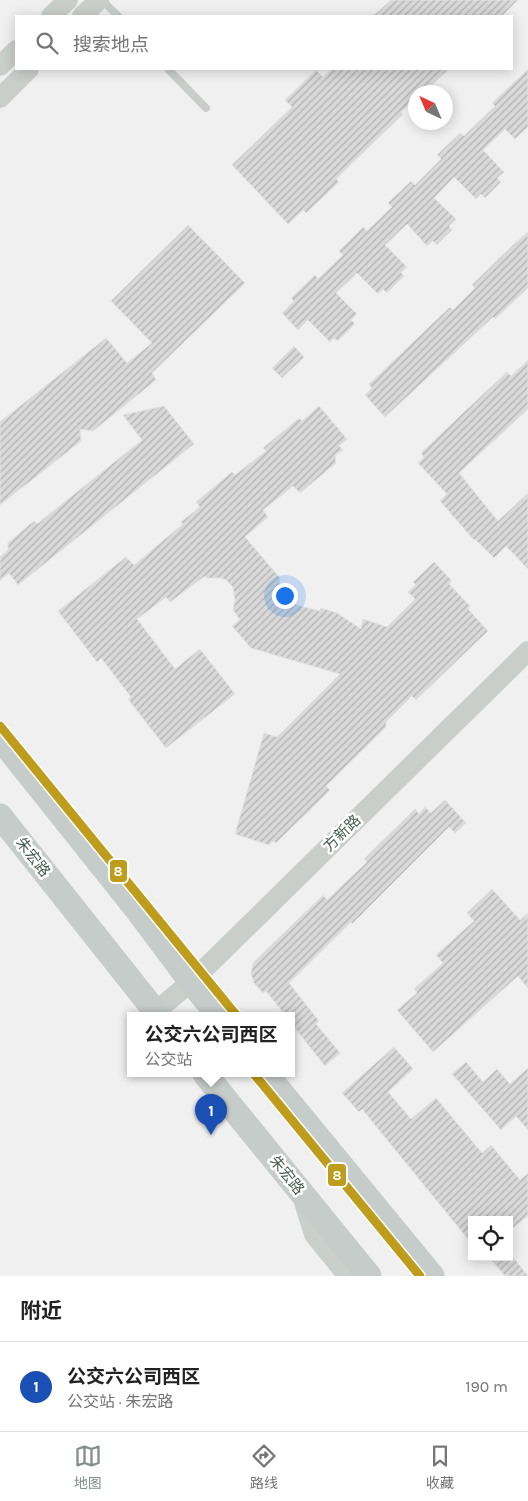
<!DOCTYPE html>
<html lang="zh">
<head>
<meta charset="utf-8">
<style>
	:root { --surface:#fff; --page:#f2f2f2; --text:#222; --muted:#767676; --line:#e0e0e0; --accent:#829089 }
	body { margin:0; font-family:Karla,"Noto Sans SC",sans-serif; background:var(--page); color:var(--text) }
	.controls { position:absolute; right:15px; bottom:15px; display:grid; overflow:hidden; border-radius:0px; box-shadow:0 2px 12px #0003 }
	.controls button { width:45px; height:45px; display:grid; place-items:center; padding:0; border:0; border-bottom:1px solid var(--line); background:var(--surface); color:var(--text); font:25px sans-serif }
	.compass { position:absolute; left:408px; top:85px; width:45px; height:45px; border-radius:50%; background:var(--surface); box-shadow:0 2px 12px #0003; rotate:316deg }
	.you { position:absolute; left:284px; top:595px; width:18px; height:18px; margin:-12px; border:4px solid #fff; border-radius:50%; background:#1a73e8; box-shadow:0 0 0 8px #1a73e833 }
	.badge { display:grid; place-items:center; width:32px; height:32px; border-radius:50%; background:var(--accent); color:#fff; font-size:16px; font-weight:700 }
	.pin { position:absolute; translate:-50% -41px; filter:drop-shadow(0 1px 2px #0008) }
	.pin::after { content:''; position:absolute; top:26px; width:18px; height:15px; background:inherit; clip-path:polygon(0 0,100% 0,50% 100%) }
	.popup { position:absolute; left:127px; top:1012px; width:168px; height:65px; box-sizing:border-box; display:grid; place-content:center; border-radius:0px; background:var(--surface); filter:drop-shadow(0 1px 4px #0005); font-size:16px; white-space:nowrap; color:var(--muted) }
	.popup b { font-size:19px; color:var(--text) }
	.popup::after { content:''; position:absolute; left:50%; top:100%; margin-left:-10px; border:10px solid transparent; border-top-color:var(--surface) }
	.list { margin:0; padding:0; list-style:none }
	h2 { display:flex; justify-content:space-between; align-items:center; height:65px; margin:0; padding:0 20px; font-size:21px }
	h2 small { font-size:16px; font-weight:400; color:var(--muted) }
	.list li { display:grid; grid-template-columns:32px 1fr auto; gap:15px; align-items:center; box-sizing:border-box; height:90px; padding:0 20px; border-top:1px solid var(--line) }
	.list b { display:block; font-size:19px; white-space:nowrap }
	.list p { margin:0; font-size:16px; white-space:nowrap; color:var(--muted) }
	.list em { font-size:16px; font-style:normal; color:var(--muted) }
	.icon { flex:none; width:28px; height:28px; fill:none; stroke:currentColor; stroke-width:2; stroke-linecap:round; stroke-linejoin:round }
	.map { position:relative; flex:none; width:528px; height:1276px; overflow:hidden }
	.search { position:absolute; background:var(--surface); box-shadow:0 2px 12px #0003; left:15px; right:15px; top:15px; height:55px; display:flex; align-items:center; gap:12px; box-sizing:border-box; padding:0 18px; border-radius:0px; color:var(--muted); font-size:19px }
	.sheet { height:155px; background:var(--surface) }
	nav { display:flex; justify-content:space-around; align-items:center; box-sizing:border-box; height:70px; border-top:1px solid var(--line); background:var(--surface); font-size:14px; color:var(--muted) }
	nav a { display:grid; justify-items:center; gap:2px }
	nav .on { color:var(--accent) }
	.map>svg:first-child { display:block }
	.building { fill:url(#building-hatch); stroke:#e1e3e2 }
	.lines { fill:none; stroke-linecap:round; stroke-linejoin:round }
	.service { stroke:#c9cecb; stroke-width:8 }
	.tertiary { stroke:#c9cecb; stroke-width:20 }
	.secondary { stroke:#cacfcc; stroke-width:22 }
	.primary { stroke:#c6ccc9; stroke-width:25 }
	.metro-1-casing { stroke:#fff; stroke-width:12 }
	.metro-1 { stroke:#be9c1c; stroke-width:9 }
	.labels { text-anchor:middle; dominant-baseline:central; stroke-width:5; stroke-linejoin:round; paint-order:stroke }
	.street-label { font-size:15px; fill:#475c51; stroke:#fff }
	.line-badge { stroke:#fff; stroke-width:2 }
	.badge-label { font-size:14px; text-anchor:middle; font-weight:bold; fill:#fff }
</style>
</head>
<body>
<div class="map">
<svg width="528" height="1276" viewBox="0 0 528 1276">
	<defs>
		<pattern id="building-hatch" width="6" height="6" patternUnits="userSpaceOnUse" patternTransform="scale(1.25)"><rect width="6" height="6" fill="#d8d9d8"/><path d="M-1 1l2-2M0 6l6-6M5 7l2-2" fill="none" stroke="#b1b3b2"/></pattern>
	</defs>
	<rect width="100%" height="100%" fill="#f0f0f0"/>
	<g class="building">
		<path d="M 391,0 L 518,0 L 502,16 L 373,16 Z"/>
		<path d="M 332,69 L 449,69 L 424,92 L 416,92 L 416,98 L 401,112 L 403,114 L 336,179 L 339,182 L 306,213 L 303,210 L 288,224 L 232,165 L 292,107 L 285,100 L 316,70 L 323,77 Z"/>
		<path d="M 528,69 L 528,127 L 515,139 L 505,129 L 483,150 L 504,172 L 497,178 L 501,182 L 485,198 L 481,194 L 476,199 L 454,177 L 434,198 L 456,219 L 449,226 L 452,230 L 437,245 L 433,241 L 427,246 L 407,224 L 385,245 L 407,267 L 401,273 L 404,276 L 387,293 L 383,289 L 378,294 L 357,273 L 336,293 L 357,314 L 351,320 L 355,324 L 338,341 L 334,338 L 330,342 L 308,320 L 298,330 L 282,313 L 294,301 L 291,298 L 315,275 L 318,279 L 343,255 L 339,251 L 363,227 L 367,231 L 392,207 L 388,203 L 411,181 L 415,185 L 441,159 L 437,155 L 460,133 L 464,136 L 495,106 L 492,103 Z"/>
		<path d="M 188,225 L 245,283 L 152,373 L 156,380 L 93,431 L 80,429 L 81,441 L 0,505 L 0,422 L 106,338 L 127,363 L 152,343 L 111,301 Z"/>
		<path d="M 528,232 L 528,288 L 495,319 L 493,317 L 385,417 L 365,395 L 372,388 L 369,384 L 450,307 L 453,310 L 475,288 L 472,285 L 514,244 Z"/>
		<path d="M 294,346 L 304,357 L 282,378 L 272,368 Z"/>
		<path d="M 528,360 L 528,409 L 459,473 L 498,521 L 528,493 L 528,569 L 506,546 L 494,558 L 475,539 L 474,540 L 440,501 L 447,494 L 418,463 L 424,457 L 421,453 L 462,414 L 507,372 L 511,376 Z"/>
		<path d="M 164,406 L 194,444 L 18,585 L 9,573 L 0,581 L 0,557 L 8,550 L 8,543 L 34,521 L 37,524 L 142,440 L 123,415 Z"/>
		<path d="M 319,406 L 347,439 L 339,446 L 343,450 L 335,455 L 336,463 L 300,493 L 293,486 L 263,510 L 268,517 L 245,537 L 280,578 L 278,597 L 300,606 L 320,611 L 321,608 L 337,613 L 361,629 L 363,619 L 387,627 L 415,599 L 408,592 L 416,585 L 413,582 L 434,562 L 452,581 L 449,584 L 470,606 L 468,609 L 488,631 L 416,700 L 412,696 L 386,722 L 386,727 L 326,786 L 330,790 L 276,843 L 273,841 L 269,845 L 235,834 L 264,733 L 277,737 L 340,674 L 251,648 L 232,626 L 240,620 L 233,610 L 235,600 L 233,587 L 226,580 L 221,578 L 206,578 L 205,576 L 170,602 L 166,597 L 137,619 L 175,669 L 200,649 L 235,694 L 166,748 L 128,699 L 131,697 L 101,658 L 97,662 L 58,611 L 126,557 L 134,565 L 183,524 L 181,522 L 200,507 L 196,502 L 232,472 L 235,475 L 266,451 L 263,448 L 299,418 L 302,421 Z"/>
		<path d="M 445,800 L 466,823 L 455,833 L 449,827 L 352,924 L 351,922 L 289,983 L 319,1021 L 316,1024 L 340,1053 L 325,1066 L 291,1023 L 291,1016 L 286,1016 L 266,991 L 263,993 L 254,983 L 251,974 L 253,963 L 323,895 L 327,900 L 367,862 L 364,859 L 415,809 L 419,814 L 425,807 L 431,813 Z"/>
		<path d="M 492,889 L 520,920 L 528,913 L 528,988 L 518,976 L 433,1052 L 397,1010 L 417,993 L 414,989 L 443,963 L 436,955 L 474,921 L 467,913 Z"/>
		<path d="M 394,1047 L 413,1069 L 388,1092 L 411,1119 L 436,1098 L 482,1153 L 491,1145 L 520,1180 L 528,1173 L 528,1216 L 509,1231 L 509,1220 L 472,1220 L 472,1244 L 362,1109 L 359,1112 L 342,1093 Z"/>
		<path d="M 466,1062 L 483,1082 L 497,1069 L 510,1084 L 528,1068 L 528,1130 L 516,1116 L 501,1130 L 452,1074 Z"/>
		<path d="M 489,1257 L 513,1257 L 528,1276 L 505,1276 Z"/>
	</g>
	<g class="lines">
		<g class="service">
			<path d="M 102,0 L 118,16"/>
			<path d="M 168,69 L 206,108"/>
		</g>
		<g class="tertiary">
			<path d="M 51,16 L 68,0"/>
			<path d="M 82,16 L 99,0"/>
			<path d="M 0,66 L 16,50"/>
			<path d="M 0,98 L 29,69"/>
			<path d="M 155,1012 L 191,982 L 528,651"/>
		</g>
		<path class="secondary" d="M 304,1199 L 315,1234 L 349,1276"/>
		<g class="primary">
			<path d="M 0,738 L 138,911 L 191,982 L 219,1016"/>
			<path d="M 0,816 L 159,1016"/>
			<path d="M 205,1074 L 369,1276"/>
			<path d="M 266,1074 L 432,1276"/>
		</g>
		<g class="metro-1-casing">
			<g id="metro-1">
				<path d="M 0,726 L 237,1016"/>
				<path d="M 254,1074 L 420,1276"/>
			</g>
		</g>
		<use href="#metro-1" class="metro-1"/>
	</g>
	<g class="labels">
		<g class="street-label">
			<text transform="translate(342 833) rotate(-44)">方新路</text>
			<text transform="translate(33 857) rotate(52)">朱宏路</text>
			<text transform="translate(287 1175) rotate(51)">朱宏路</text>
		</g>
	</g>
	<g class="line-badge">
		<rect x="109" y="859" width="19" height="24" rx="5" fill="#be9c1c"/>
		<rect x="327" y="1163" width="20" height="24" rx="5" fill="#be9c1c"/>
	</g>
	<g class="badge-label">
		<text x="118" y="876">8</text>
		<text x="337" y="1180">8</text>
	</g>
</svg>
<div class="controls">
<button><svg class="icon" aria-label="locate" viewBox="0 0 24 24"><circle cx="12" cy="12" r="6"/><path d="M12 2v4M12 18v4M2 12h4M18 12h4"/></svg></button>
</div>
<svg class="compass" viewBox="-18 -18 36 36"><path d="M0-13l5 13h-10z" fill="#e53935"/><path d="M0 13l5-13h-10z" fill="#767676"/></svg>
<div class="you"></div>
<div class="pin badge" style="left:211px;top:1135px;background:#1a4fb4">1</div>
<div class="popup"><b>公交六公司西区</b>公交站</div>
<div class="search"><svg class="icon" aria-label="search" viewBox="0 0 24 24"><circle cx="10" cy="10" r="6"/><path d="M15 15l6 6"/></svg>搜索地点</div>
</div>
<section class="sheet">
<h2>附近<small></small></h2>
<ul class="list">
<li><span class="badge" style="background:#1a4fb4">1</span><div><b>公交六公司西区</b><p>公交站 · 朱宏路</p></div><em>190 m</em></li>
</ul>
</section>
<nav>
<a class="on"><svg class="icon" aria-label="map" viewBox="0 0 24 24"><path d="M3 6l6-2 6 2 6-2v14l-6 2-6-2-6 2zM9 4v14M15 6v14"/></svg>地图</a>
<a><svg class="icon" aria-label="directions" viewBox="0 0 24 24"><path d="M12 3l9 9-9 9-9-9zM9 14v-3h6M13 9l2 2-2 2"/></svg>路线</a>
<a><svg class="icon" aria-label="saved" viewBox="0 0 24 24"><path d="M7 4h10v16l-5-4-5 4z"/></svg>收藏</a>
</nav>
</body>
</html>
